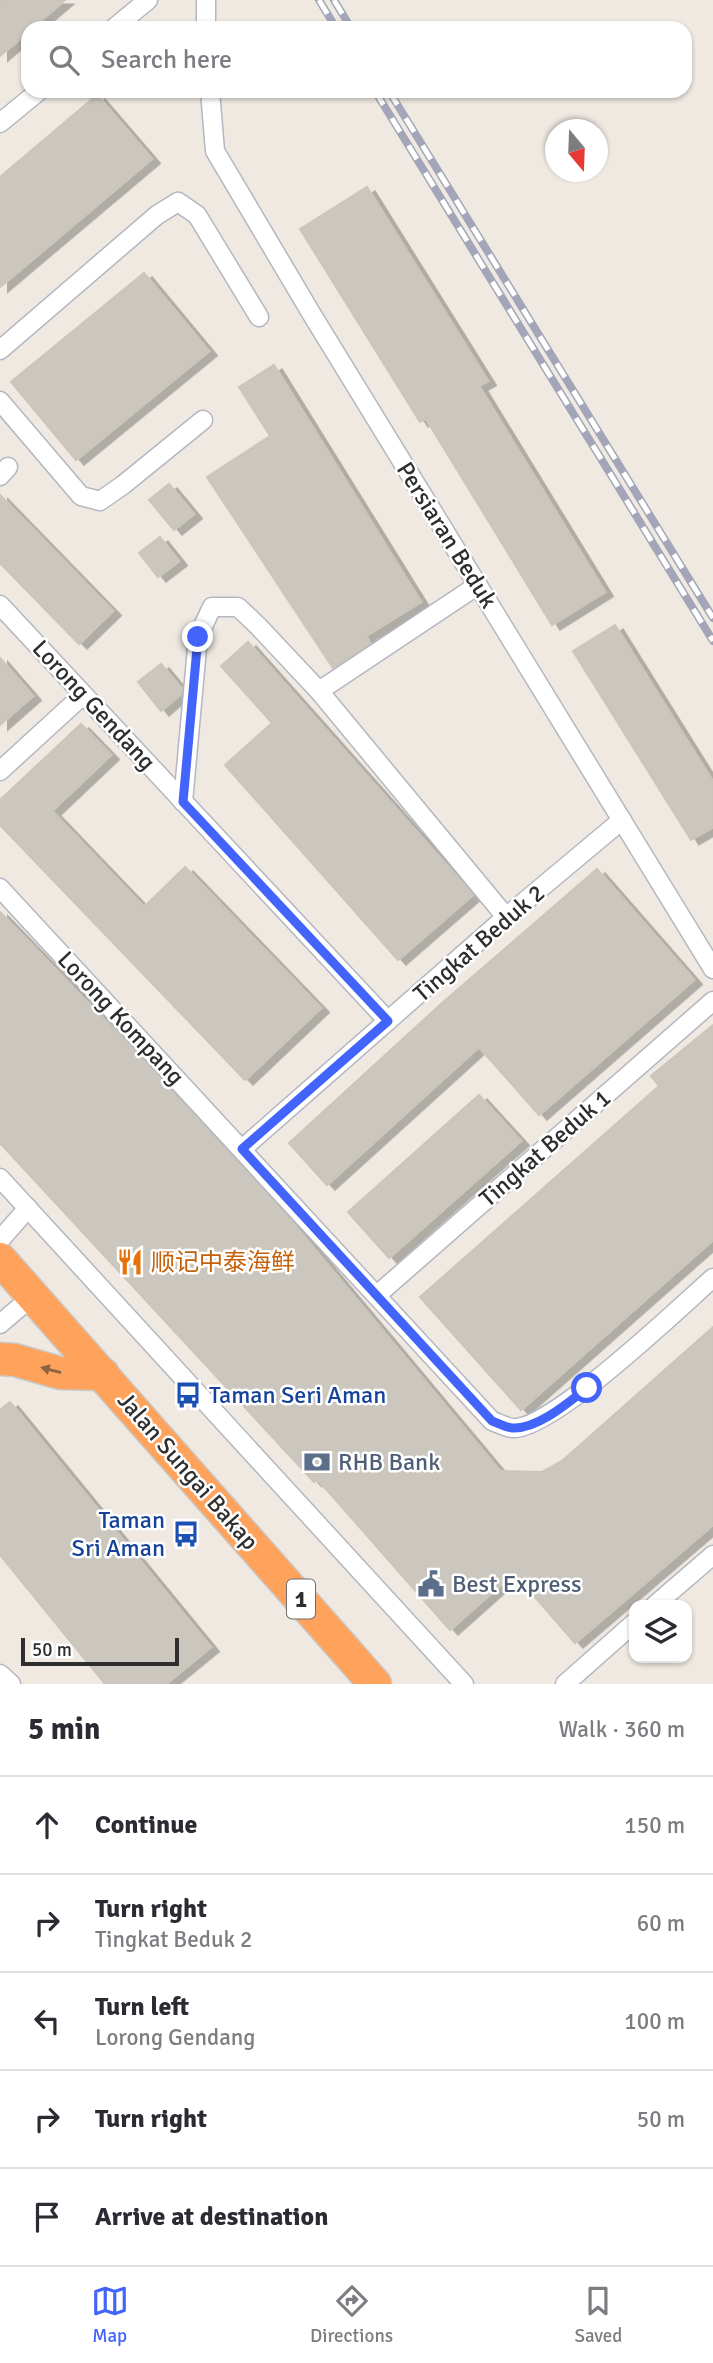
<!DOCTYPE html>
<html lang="en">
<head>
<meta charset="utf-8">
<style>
	:root { --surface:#fff; --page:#f7f7f7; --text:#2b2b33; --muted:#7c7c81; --line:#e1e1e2; --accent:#4264fb }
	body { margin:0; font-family:Signika,"Noto Sans SC",sans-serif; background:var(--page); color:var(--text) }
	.controls { position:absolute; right:21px; bottom:21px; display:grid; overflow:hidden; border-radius:14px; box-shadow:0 2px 5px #0004 }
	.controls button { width:63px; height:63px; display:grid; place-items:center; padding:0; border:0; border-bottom:2px solid var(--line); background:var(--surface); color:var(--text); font:35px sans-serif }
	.compass { position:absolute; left:545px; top:119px; width:63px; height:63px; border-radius:50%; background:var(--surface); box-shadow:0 2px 5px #0004; rotate:161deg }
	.scale { position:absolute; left:21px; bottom:18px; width:158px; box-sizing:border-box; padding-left:7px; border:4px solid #2e2e2e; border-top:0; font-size:19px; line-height:24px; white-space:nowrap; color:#2e2e2e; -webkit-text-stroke:5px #fff; paint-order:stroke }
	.stop { position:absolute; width:21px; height:21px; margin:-16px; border:5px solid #4264fb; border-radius:50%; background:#fff }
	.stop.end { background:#4264fb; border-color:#fff; box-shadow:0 2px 7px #0008 }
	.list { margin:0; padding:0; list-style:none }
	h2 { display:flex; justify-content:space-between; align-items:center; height:91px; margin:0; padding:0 28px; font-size:30px }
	h2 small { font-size:23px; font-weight:400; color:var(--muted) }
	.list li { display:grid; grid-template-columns:46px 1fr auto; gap:21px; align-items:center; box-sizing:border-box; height:98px; padding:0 28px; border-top:2px solid var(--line) }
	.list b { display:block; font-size:26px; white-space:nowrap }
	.list p { margin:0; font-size:23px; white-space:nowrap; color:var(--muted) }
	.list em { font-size:23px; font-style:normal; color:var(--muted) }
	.icon { flex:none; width:38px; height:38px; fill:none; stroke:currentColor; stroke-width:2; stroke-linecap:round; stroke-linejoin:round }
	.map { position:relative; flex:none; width:713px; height:1684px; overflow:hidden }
	.search { position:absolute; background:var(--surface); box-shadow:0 2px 5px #0004; left:21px; right:21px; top:21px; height:77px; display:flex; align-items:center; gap:18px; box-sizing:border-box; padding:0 24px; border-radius:21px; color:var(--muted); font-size:26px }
	.sheet { height:581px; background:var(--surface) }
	nav { display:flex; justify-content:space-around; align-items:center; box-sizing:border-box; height:98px; border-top:2px solid var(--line); background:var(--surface); font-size:19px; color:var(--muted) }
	nav a { display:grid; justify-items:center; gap:4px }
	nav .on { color:var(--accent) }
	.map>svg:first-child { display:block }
	.building { fill:#cbc7bf; stroke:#cbc5ba; stroke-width:2; filter:url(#shadow) }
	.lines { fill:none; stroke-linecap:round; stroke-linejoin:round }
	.street-casing { stroke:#b4b7c1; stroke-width:21 }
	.highway-casing { stroke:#c9c9c9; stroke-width:35 }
	.street { stroke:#fff; stroke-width:18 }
	.highway { stroke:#ffa35c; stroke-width:32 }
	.rail-casing { stroke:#a3a6b8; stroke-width:8 }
	.rail { stroke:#fff; stroke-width:5; stroke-dasharray:16; stroke-linecap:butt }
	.oneway { fill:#8c6343 }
	.route { stroke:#4264fb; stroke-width:9 }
	.labels { text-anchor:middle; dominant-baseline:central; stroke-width:5; stroke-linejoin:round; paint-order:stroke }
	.shield { fill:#fff; stroke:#6d6d6d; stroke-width:2 }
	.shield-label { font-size:23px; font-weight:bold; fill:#2e2e2e }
	.street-label { font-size:24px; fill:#2e2e2e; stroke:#fff }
	.food-label { font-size:24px; fill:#c56008; stroke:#fff; text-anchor:start }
	.transit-label { font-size:24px; fill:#164399; stroke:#fff; text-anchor:start }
	.service-label { font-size:24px; fill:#4e5e75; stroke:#fff; text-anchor:start }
</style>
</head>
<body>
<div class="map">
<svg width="713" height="1684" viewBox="0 0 713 1684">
	<defs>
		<filter id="shadow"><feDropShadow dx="8" dy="4.5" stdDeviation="0" flood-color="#0004"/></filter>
	</defs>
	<rect width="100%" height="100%" fill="#efe9e1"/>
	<g class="building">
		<path d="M 0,0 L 65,0 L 32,28 L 28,28 L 28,32 L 0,56 Z"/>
		<path d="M 97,95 L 152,159 L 0,287 L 0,177 Z"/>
		<path d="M 367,187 L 488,381 L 479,386 L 605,592 L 552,625 L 426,419 L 420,422 L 300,229 Z"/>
		<path d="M 144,273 L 209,351 L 76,460 L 11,382 Z"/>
		<path d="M 274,365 L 421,602 L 366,636 L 370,643 L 333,668 L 207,477 L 270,436 L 239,387 Z"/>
		<path d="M 169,484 L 194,514 L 174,530 L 149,500 Z"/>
		<path d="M 0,495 L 113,611 L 79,644 L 0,563 Z"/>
		<path d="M 160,537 L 179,561 L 158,577 L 139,553 Z"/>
		<path d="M 615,625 L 713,782 L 713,827 L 691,840 L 573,651 Z"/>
		<path d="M 248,642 L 473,895 L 398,960 L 225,765 L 272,723 L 221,666 Z"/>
		<path d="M 0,658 L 33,696 L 0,725 Z"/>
		<path d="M 161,664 L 182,689 L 181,694 L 161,711 L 138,682 Z"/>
		<path d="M 81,724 L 111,755 L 52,811 L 144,907 L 185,867 L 321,1008 L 245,1080 L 0,825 L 0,800 Z"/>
		<path d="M 597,869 L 694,980 L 539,1115 L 479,1047 L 327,1185 L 289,1143 L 442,1003 Z"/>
		<path d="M 0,912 L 155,1072 L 282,1210 L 500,1471 L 542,1472 L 562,1461 L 713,1327 L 713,1525 L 575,1643 L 514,1573 L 450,1630 L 318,1480 L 314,1482 L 0,1143 Z"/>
		<path d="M 713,1025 L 713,1240 L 521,1410 L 420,1297 L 659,1086 L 651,1076 Z"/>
		<path d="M 479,1095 L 521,1141 L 389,1258 L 348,1212 Z"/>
		<path d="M 10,1402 L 211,1647 L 166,1684 L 105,1684 L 0,1555 L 0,1410 Z"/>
	</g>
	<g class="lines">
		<g class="street-casing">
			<g id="street">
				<path d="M 206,0 L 206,28"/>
				<path d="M 114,28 L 148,0"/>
				<path d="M 210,91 L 215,151 L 311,313 L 713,969"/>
				<path d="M 0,123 L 39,91"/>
				<path d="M 0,350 L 157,215 L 178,202 L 197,215 L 259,317"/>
				<path d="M 0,401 L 81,496 L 100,501 L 123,485 L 203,420"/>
				<path d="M 0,476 L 8,467"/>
				<path d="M 0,605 L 388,1021"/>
				<path d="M 319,691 L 478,585"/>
				<path d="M 0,771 L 83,695"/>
				<path d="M 183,802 L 198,637 L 212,607 L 238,607 L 258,626 L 319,691 L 506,917"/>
				<path d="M 0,888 L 492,1421 C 498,1423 506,1427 512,1428 C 550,1432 680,1307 713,1278"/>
				<path d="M 242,1149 L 506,917 L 622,820"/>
				<path d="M 0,1178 L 464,1684"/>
				<path d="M 0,1240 L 28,1208"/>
				<path d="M 377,1295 L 713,1001"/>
				<path d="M 0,1324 L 34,1295"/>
				<path d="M 655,1605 L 713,1555"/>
				<path d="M 0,1674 L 11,1684"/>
				<path d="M 565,1684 L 634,1623"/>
			</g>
		</g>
		<g class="highway-casing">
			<g id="highway">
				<path d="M 0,1259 L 375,1684"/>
				<path d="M 0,1359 L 15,1360 L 60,1373 L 103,1374"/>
			</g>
		</g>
		<use href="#street" class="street"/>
		<use href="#highway" class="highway"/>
		<g class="rail-casing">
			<g id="rail">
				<path d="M 319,0 L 336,28"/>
				<path d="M 334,0 L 351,28"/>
				<path d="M 375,91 L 713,641"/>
				<path d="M 389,91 L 713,618"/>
			</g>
		</g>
		<use href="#rail" class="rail"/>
	</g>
	<defs><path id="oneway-solid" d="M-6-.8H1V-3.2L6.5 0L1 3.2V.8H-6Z" transform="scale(1.75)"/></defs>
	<use class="oneway" href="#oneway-solid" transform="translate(51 1370) rotate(-165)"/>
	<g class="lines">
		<path class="route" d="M 198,637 L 183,802 L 388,1021 L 242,1149 L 492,1421 C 498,1423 507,1428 513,1428 C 538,1429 569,1402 587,1388"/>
	</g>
	<defs>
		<g id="restaurant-bare" transform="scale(2.1)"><path d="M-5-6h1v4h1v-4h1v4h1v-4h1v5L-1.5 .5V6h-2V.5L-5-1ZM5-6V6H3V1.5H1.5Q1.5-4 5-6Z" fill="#e8710a" stroke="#fff" stroke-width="2.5" paint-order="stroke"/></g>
		<g id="bus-bare" transform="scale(2.1)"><path d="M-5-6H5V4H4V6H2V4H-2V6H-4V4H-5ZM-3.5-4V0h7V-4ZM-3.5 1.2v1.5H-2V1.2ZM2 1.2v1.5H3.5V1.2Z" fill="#1a4fb4" stroke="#fff" stroke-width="2.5" paint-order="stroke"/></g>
		<g id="bank-bare" transform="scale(2.1)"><path d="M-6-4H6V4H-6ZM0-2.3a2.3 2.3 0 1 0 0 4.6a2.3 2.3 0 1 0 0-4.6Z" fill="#5c6f8a" stroke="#fff" stroke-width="2.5" paint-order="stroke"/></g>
		<g id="civic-bare" transform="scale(2.1)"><path d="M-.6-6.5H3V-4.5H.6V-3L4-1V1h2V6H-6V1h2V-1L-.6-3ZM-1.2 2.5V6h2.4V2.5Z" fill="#5c6f8a" stroke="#fff" stroke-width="2.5" paint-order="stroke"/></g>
	</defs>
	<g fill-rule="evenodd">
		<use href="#restaurant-bare" x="130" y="1262"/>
		<use href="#bus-bare" x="188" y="1395"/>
		<use href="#bank-bare" x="317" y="1462"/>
		<use href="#bus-bare" x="186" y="1534"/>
		<use href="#civic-bare" x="431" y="1584"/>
	</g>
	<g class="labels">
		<rect class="shield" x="287" y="1579.5" width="28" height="39" rx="5"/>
		<g class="shield-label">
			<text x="301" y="1599">1</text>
		</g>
		<g class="street-label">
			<text transform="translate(447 535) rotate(58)">Persiaran Beduk</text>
			<text transform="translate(94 705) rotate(47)">Lorong Gendang</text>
			<text transform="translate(479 943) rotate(-41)">Tingkat Beduk 2</text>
			<text transform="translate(121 1018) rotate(47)">Lorong Kompang</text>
			<text transform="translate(545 1148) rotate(-41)">Tingkat Beduk 1</text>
			<text transform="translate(188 1471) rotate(49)">Jalan Sungai Bakap</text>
		</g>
		<g class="food-label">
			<text x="151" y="1262">顺记中泰海鲜</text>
		</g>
		<g class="transit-label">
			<text x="209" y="1395">Taman Seri Aman</text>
			<text x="165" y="1520" text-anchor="end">Taman<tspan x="165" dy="28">Sri Aman</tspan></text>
		</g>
		<g class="service-label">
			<text x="338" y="1462">RHB Bank</text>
			<text x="452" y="1584">Best Express</text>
		</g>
	</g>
</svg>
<div class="controls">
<button><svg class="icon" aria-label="layers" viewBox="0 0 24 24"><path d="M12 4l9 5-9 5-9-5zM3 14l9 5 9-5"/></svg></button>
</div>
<svg class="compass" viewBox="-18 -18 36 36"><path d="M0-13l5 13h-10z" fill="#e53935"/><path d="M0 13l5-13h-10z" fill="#7c7c81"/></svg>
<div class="scale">50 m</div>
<div class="stop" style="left:587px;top:1388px"></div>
<div class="stop end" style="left:198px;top:637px"></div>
<div class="search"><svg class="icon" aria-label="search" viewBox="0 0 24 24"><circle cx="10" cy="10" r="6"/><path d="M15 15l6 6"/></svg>Search here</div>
</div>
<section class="sheet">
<h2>5 min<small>Walk · 360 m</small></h2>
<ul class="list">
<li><svg class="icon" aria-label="ahead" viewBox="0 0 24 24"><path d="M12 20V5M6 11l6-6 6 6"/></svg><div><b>Continue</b></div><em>150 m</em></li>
<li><svg class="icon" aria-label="right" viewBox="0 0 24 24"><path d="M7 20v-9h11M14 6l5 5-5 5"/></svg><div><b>Turn right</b><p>Tingkat Beduk 2</p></div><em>60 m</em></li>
<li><svg class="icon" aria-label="left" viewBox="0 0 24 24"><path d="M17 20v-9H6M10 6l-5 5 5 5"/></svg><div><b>Turn left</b><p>Lorong Gendang</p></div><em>100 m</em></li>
<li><svg class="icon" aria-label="right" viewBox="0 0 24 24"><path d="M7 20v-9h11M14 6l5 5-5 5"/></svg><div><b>Turn right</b></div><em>50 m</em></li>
<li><svg class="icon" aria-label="arrive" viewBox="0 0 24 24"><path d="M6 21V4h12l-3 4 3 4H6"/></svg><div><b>Arrive at destination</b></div></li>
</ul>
</section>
<nav>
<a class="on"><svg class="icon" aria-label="map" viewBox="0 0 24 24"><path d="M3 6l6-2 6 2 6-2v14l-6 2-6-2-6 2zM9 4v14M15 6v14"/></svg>Map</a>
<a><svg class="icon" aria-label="directions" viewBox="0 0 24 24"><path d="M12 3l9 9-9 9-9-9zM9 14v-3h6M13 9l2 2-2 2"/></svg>Directions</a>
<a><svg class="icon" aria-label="saved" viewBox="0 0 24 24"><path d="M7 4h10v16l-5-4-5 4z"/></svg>Saved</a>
</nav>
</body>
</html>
